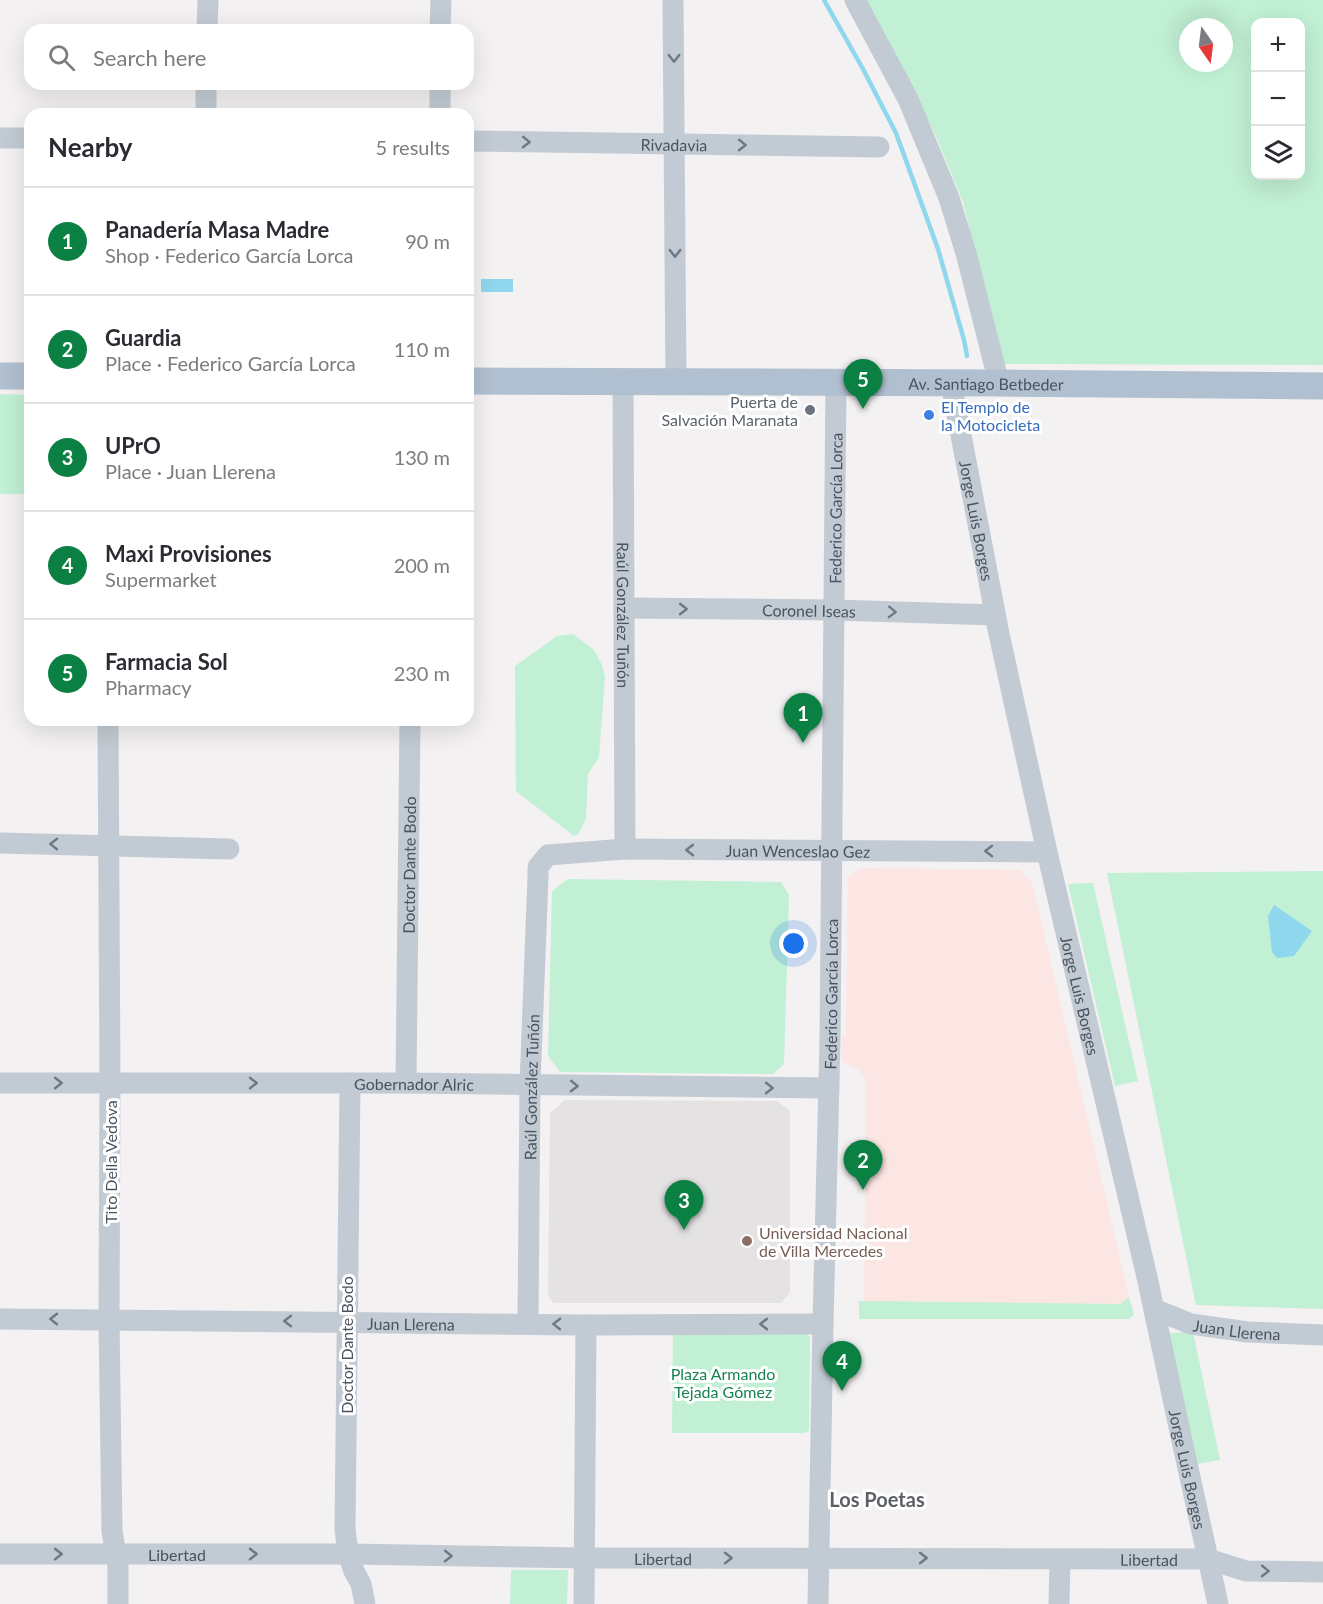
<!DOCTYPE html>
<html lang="en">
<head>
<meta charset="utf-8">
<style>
	:root { --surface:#fff; --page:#f7f7f7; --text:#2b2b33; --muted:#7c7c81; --line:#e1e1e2; --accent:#0b8043 }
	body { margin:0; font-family:Lato,sans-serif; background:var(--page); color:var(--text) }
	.controls { position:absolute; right:18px; top:18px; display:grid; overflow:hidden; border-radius:12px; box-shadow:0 6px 24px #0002 }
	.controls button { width:54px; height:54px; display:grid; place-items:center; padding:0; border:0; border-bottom:2px solid var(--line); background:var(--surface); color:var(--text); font:30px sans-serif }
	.compass { position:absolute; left:1179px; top:18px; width:54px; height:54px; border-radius:50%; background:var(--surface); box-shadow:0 6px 24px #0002; rotate:166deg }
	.you { position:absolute; left:794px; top:944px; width:21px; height:21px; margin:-15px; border:4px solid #fff; border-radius:50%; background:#1a73e8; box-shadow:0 0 0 9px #1a73e833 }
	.badge { display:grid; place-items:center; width:39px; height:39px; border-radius:50%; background:var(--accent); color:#fff; font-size:20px; font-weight:700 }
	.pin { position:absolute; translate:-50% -50px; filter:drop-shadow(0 2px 3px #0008) }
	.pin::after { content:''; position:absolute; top:32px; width:21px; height:18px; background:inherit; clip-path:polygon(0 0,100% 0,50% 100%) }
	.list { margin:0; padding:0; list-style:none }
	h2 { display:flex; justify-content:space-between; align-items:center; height:78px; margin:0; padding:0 24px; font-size:26px }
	h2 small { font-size:20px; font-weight:400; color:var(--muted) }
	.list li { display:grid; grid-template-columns:39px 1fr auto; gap:18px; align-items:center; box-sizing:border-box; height:108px; padding:0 24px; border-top:2px solid var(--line) }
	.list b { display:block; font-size:22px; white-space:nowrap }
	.list p { margin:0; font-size:20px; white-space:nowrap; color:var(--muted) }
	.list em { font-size:20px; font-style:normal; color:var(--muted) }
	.icon { flex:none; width:33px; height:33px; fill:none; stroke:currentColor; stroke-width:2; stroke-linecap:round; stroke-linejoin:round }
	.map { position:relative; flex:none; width:1323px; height:1604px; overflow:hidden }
	.search { position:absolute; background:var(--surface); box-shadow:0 6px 24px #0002; left:24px; top:24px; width:450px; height:66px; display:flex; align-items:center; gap:15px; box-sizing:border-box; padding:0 21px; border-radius:18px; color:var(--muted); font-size:22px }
	.panel { position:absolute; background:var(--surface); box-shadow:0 6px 24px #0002; left:24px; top:108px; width:450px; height:618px; border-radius:18px }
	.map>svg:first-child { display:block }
	.education { fill:#e4e2e3 }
	.medical { fill:#fce6e3 }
	.green { fill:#c1f0d4; fill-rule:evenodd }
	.water { fill:#8ed7ed }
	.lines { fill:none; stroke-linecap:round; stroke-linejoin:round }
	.stream { stroke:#8ed7ed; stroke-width:4.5 }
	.minor { stroke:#c2cbd3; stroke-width:21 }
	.major { stroke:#b1c0d0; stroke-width:27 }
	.oneway { stroke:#6d7882 }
	.worship-dot { fill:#6b7280; stroke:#fff; stroke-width:2 }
	.shop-dot { fill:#3f7fe0; stroke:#fff; stroke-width:2 }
	.education-dot { fill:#8d6e63; stroke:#fff; stroke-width:2 }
	.labels { text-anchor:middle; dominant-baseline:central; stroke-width:6; stroke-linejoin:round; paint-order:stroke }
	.street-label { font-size:16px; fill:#49545f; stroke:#fff }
	.worship-label { font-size:16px; fill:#5b616d; stroke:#fff; text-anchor:end }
	.shop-label { font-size:16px; fill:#366cbe; stroke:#fff; text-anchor:start }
	.education-label { font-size:16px; fill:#785e54; stroke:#fff; text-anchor:start }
	.park-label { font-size:16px; fill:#178350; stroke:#fff }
	.quarter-label { font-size:20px; font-weight:bold; fill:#5d6166; stroke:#fff }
</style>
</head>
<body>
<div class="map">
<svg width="1323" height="1604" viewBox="0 0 1323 1604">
	<rect width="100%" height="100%" fill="#f3f1f1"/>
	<path class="education" d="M 565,1100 L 777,1101 L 790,1111 L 790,1293 L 781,1303 L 553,1303 L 548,1295 L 550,1113 Z"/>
	<path class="medical" d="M 862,868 L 1020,870 L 1032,882 L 1129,1297 L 1120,1304 L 864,1302 L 866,1079 L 859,1070 L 842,1062 L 842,1036 L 846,1035 L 848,877 Z"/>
	<g class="green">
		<path d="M 866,0 L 1323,0 L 1323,365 L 1004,364 L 963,202 L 935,134 ZM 1256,22 L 1300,22 L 1300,176 L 1256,176 ZM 1188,27 L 1224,27 L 1224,63 L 1188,63 Z"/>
		<path d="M 0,394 L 30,395 L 30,494 L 0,494 Z"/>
		<path d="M 573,634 L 594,650 L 602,665 L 605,677 L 599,757 L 588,774 L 586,818 L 579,833 L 574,836 L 516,791 L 515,666 L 557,636 Z"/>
		<path d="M 1323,871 L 1323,1309 L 1196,1305 L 1107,873 Z"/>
		<path d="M 568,879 L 781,882 L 789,895 L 784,1064 L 773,1074 L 560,1072 L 548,1056 L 552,891 Z"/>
		<path d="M 1093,883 L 1138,1081 L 1115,1086 L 1068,884 Z"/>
		<path d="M 1129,1297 L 1134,1314 L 1129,1319 L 859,1319 L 859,1301 L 1120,1304 Z"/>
		<path d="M 673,1330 L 805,1334 L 810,1337 L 809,1430 L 805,1433 L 672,1433 Z"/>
		<path d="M 1187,1331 L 1193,1332 L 1220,1460 L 1197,1464 L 1167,1334 Z"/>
		<path d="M 511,1570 L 568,1570 L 567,1604 L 510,1604 Z"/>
	</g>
	<g class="water">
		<rect x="481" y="279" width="32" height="13"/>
		<path d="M 1274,905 L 1312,931 L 1294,956 L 1277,958 L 1272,952 L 1268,916 Z"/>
	</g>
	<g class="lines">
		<path class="stream" d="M 824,0 L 863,69 L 896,133 L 938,249 L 964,340 L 967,356"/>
		<g class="minor">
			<path d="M 673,0 L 676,382"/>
			<path d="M 855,0 L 908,99 L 949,198 L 966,253 L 999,383"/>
			<path d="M 207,30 L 208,0"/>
			<path d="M 440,30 L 441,0"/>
			<path d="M 206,114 L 206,84"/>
			<path d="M 440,114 L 440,84"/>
			<path d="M 0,138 L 30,138"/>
			<path id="s1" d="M 468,141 L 879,147"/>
			<path id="s2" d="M 623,381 L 625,849"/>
			<path id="s3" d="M 951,383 L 999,634 L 1047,852 L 1147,1277 L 1182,1441 L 1218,1604"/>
			<path id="s4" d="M 625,608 L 834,610 L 995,615"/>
			<path d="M 108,720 L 110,1083 L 109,1320 L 112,1531 L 118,1567 L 118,1604"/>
			<path d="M 0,843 L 229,849"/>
			<path id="s5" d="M 0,1083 L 406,1083 L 829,1088"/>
			<path d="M 350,1083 L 345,1529 L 348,1554 L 354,1571 L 361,1584 L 365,1604"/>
			<path id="s6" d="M 406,1083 L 410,720"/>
			<path id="s7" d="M 1154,1309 L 1191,1324 L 1248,1332 L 1323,1335"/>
			<path id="s8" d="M 0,1319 L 586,1325 L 823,1324"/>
			<path id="s9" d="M 528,1323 L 530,1085 L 538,877 L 538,867 L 548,855 L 625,849 L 1047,852"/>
			<path id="s10" d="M 0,1554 L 348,1554 L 585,1558 L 1208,1559 L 1246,1571 L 1323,1572"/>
			<path d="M 584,1604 L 586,1325"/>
			<path id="s11" d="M 818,1604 L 823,1324 L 830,1040 L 836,382"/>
			<path d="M 1059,1604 L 1060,1559"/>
		</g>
		<g class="major">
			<path d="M 0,376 L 30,376"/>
			<path id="s12" d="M 468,381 L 999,383 L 1323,386"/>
		</g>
	</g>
	<defs><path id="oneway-chevron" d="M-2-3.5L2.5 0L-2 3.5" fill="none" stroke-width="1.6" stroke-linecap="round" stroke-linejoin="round" transform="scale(1.5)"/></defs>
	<g class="oneway">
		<use href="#oneway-chevron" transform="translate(674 58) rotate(90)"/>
		<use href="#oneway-chevron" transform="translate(526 142) rotate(1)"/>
		<use href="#oneway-chevron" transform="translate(742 145) rotate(1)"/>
		<use href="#oneway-chevron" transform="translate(675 253) rotate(90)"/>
		<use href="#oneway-chevron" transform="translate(683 609)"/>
		<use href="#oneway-chevron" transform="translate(892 612) rotate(2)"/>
		<use href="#oneway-chevron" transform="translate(54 844) rotate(-179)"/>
		<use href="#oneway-chevron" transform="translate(690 850) rotate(-180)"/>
		<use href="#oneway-chevron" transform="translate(989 851) rotate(-180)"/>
		<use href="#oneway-chevron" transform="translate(58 1083)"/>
		<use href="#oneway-chevron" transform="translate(253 1083)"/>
		<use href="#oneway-chevron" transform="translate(574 1086) rotate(1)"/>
		<use href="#oneway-chevron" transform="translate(769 1088) rotate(1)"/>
		<use href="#oneway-chevron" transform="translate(54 1319) rotate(-179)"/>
		<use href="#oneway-chevron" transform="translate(288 1321) rotate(-180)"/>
		<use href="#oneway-chevron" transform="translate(557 1324) rotate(-179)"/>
		<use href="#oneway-chevron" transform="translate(764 1324) rotate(180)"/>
		<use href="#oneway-chevron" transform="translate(58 1554)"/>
		<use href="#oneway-chevron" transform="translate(253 1554)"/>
		<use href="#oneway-chevron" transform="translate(448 1556) rotate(1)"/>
		<use href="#oneway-chevron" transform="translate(728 1558)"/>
		<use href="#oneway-chevron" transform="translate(923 1558)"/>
		<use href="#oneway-chevron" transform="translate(1265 1571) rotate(1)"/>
	</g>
	<circle class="worship-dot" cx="810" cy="410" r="6"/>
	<circle class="shop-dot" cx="929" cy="415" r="6"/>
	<circle class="education-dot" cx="747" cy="1241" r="6"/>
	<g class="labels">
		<g class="street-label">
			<text stroke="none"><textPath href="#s1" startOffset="206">Rivadavia</textPath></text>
			<text stroke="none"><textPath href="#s12" startOffset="518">Av. Santiago Betbeder</textPath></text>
			<text stroke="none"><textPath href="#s11" startOffset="1096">Federico García Lorca</textPath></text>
			<text stroke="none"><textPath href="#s3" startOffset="140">Jorge Luis Borges</textPath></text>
			<text stroke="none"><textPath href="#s4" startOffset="184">Coronel Iseas</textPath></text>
			<text stroke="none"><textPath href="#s2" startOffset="234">Raúl González Tuñón</textPath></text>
			<text stroke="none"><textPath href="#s9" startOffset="722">Juan Wenceslao Gez</textPath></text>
			<text stroke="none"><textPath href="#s6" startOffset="218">Doctor Dante Bodo</textPath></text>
			<text stroke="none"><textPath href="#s11" startOffset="610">Federico García Lorca</textPath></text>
			<text stroke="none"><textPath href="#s3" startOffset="626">Jorge Luis Borges</textPath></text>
			<text stroke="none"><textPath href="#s5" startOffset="414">Gobernador Alric</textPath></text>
			<text stroke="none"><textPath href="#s9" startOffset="236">Raúl González Tuñón</textPath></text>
			<text transform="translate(110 1162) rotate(-90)">Tito Della Vedova</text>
			<text stroke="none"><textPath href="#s8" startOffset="411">Juan Llerena</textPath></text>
			<text stroke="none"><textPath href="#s7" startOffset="86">Juan Llerena</textPath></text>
			<text transform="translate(346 1345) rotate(-90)">Doctor Dante Bodo</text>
			<text stroke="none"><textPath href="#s3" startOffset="1112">Jorge Luis Borges</textPath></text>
			<text stroke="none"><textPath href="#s10" startOffset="177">Libertad</textPath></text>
			<text stroke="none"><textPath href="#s10" startOffset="663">Libertad</textPath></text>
			<text stroke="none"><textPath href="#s10" startOffset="1149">Libertad</textPath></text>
		</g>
		<g class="worship-label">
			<text x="798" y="401">Puerta de<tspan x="798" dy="18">Salvación Maranata</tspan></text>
		</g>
		<g class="shop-label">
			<text x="941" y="406">El Templo de<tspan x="941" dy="18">la Motocicleta</tspan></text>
		</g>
		<g class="education-label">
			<text x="759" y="1232">Universidad Nacional<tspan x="759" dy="18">de Villa Mercedes</tspan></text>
		</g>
		<g class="park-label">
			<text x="723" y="1373">Plaza Armando<tspan x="723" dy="18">Tejada Gómez</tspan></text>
		</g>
		<g class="quarter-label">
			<text x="877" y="1499">Los Poetas</text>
		</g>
	</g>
</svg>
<div class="controls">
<button>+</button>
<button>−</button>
<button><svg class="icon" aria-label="layers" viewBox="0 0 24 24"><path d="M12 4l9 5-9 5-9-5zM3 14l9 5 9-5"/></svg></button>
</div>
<svg class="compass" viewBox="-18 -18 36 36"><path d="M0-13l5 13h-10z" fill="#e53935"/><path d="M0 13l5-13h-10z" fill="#7c7c81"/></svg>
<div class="you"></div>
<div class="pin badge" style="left:803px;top:743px">1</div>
<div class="pin badge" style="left:863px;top:1190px">2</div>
<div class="pin badge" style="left:684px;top:1230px">3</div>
<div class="pin badge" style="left:842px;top:1391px">4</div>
<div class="pin badge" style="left:863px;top:409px">5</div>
<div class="search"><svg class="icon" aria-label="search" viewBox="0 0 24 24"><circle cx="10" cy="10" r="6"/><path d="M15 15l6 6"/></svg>Search here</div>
<section class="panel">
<h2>Nearby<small>5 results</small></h2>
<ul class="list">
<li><span class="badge">1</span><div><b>Panadería Masa Madre</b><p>Shop · Federico García Lorca</p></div><em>90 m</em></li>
<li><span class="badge">2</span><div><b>Guardia</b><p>Place · Federico García Lorca</p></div><em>110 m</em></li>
<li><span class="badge">3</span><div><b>UPrO</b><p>Place · Juan Llerena</p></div><em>130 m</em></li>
<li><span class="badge">4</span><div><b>Maxi Provisiones</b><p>Supermarket</p></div><em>200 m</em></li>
<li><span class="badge">5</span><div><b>Farmacia Sol</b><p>Pharmacy</p></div><em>230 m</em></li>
</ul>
</section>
</div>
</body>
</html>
